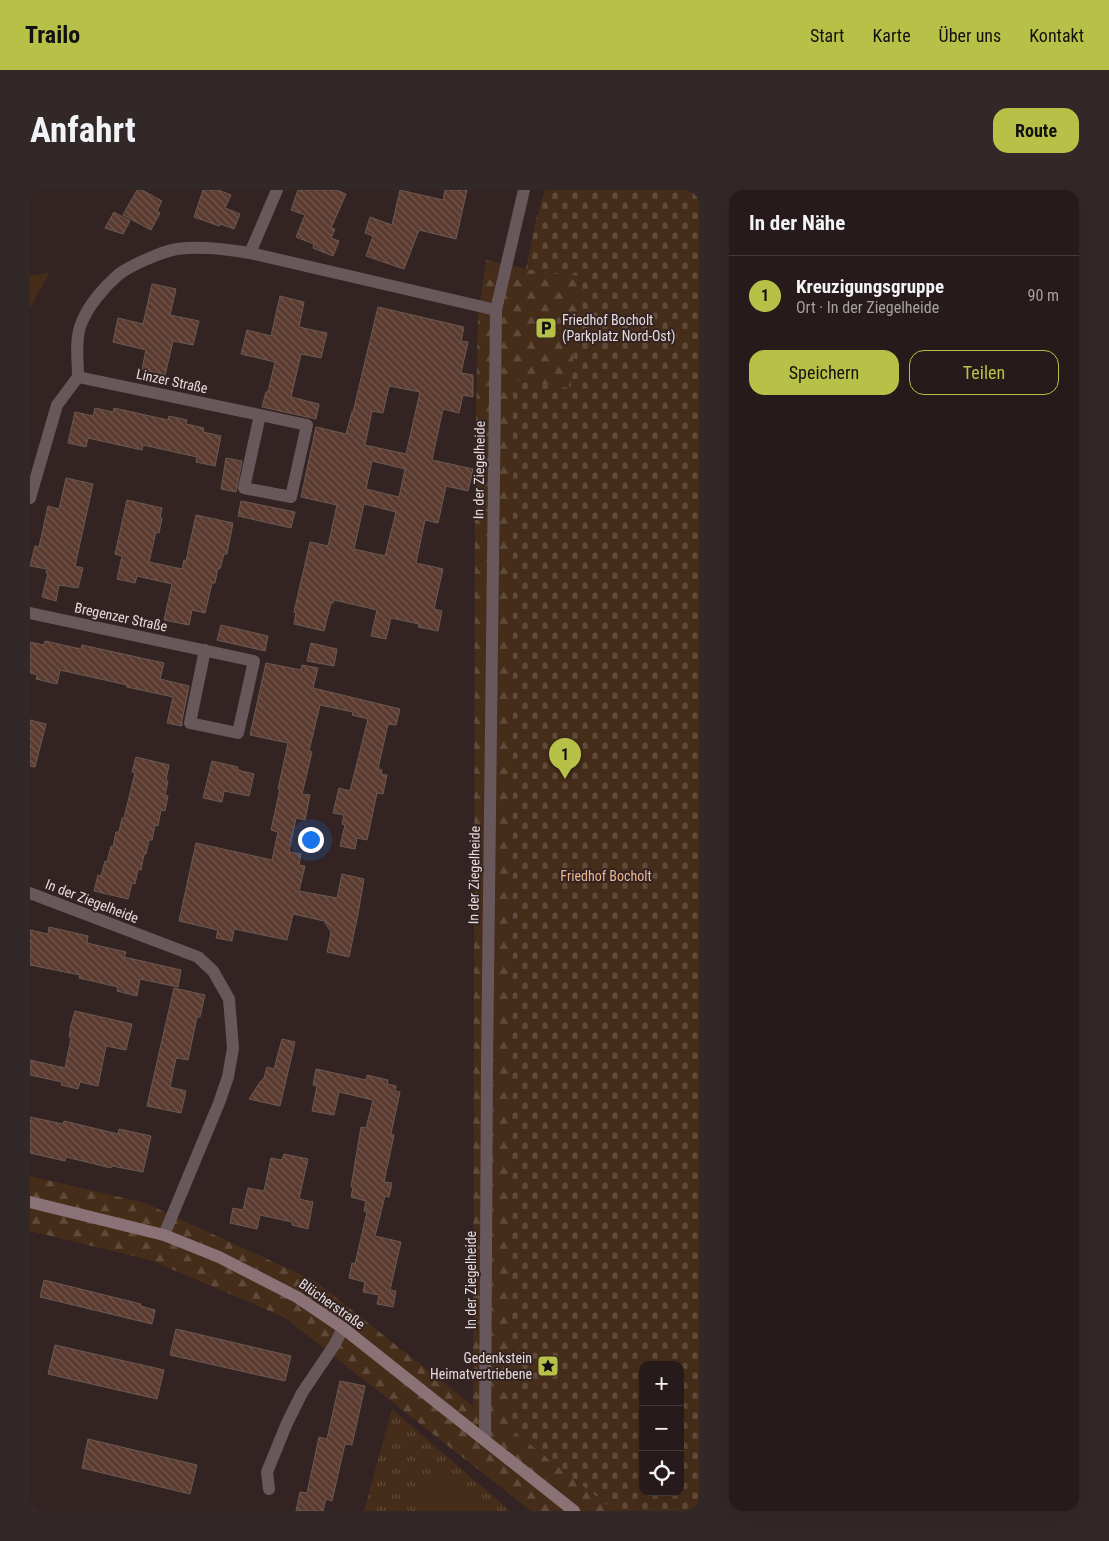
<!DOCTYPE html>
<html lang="de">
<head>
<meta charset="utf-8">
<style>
	:root { --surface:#261b1a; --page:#322827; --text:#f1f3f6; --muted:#a4a1a2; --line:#423939; --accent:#b8c147 }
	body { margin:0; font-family:"Roboto Condensed",sans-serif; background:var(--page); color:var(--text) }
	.controls { position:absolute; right:15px; bottom:15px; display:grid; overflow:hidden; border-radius:10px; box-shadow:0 5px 20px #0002 }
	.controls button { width:45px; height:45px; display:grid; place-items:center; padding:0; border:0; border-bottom:1px solid var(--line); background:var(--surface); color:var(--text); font:25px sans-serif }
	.you { position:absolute; left:280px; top:649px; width:18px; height:18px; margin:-12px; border:4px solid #fff; border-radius:50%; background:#1a73e8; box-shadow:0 0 0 8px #1a73e833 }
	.badge { display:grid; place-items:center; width:32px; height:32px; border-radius:50%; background:var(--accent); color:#111; font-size:16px; font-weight:700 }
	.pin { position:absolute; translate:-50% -41px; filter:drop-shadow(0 1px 2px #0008) }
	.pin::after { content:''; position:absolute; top:26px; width:18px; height:15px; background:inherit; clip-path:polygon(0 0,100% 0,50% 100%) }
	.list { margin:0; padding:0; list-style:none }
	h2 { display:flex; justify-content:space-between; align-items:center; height:65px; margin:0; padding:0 20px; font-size:21px }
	h2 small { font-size:16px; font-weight:400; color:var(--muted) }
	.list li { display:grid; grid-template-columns:32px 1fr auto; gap:15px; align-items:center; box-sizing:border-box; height:80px; padding:0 20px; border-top:1px solid var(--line) }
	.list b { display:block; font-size:19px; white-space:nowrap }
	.list p { margin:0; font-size:16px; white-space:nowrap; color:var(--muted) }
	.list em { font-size:16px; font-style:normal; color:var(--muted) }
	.actions { display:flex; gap:10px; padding:15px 20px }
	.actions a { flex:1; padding:11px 0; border:1px solid var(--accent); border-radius:15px; text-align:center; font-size:18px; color:var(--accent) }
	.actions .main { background:var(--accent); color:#111 }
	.icon { flex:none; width:28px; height:28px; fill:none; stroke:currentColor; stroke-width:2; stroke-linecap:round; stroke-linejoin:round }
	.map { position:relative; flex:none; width:669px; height:1321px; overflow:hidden; border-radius:15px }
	header { display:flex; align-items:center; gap:30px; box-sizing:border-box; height:70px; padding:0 25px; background:var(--accent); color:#111 }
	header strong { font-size:24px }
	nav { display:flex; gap:28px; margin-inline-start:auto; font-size:18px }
	.intro { display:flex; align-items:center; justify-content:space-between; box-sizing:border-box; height:120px; padding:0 30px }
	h1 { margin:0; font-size:35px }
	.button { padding:12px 22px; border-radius:15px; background:var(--accent); color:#111; font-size:18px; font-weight:700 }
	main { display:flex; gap:30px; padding:0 30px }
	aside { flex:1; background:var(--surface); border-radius:15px; box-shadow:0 5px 20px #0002 }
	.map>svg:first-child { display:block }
	.grass { fill:url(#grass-tufts) }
	.forest { fill:url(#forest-firs) }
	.cemetery { fill:url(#cemetery-stones); fill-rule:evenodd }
	.garden { fill:#452d1a }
	.building { fill:url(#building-back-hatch); stroke:#6a5a54; fill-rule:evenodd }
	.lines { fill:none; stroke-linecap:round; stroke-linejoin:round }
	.street { stroke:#68575b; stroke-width:12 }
	.secondary { stroke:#8b7277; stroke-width:12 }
	.labels { text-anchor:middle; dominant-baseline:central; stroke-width:4; stroke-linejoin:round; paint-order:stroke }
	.poi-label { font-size:14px; fill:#e6dbdb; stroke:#332423; text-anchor:start }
	.street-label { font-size:14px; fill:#e6dbdb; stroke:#332423 }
	.park-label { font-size:14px; fill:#e9b68f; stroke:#332423 }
</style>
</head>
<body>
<header>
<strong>Trailo</strong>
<nav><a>Start</a><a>Karte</a><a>Über uns</a><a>Kontakt</a></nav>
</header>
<div class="intro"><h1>Anfahrt</h1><a class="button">Route</a></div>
<main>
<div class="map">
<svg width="669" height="1321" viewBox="0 0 669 1321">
	<defs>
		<pattern id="grass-tufts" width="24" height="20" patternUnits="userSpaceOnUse" patternTransform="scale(1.25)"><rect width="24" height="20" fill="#452d1a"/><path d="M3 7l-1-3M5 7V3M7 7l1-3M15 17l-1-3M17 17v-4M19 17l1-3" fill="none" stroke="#604b3b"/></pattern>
		<pattern id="forest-firs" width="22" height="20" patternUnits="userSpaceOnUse" patternTransform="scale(1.25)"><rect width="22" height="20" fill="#452d1a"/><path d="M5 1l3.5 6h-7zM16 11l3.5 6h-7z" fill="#604b3b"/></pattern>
		<pattern id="cemetery-stones" width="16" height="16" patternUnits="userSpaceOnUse" patternTransform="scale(1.25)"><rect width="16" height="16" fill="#452d1a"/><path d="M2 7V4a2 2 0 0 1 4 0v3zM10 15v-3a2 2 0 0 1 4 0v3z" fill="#604b3b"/></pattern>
		<pattern id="building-back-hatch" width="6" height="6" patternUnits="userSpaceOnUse" patternTransform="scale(1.25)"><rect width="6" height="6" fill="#5b3b30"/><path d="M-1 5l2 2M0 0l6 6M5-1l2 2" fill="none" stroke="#73574d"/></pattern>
	</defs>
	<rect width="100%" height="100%" fill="#332423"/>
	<path class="grass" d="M 362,1219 L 480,1321 L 334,1321 Z"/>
	<path class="forest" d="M 456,70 L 496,79 L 550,86 L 541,198 L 483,190 L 482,1240 L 585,1321 L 501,1321 L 254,1127 L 120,1070 L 0,1041 L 0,986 L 115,1013 L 285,1091 L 443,1216 L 445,277 L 448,127 Z"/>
	<path class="cemetery" d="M 515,0 L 669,0 L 669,1321 L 585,1321 L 482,1240 L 483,190 L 541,198 L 550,86 L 496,79 L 506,30 ZM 613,1175 L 650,1175 L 650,1302 L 613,1302 Z"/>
	<g class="garden">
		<path d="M 20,82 L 0,118 L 0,86 Z"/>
		<path d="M 409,1273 L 468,1321 L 390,1321 L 378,1311 Z"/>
	</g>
	<g class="building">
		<path d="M 107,0 L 112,0 L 132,11 L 127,21 L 130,23 L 121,40 L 93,25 Z"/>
		<path d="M 173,0 L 188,0 L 201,5 L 195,18 L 210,24 L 204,39 L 190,34 L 189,36 L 164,27 Z"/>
		<path d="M 268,0 L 307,0 L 316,4 L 301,38 L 305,39 L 301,48 L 309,51 L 303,66 L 283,58 L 284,54 L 266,47 L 275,25 L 261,20 Z"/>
		<path d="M 370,0 L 413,10 L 415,0 L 437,0 L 426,49 L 389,40 L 374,79 L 336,66 L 343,46 L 335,43 L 340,27 L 362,35 Z"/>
		<path d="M 84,22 L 100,31 L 93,44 L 75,38 Z"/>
		<path d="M 122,94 L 146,99 L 140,125 L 169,131 L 163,155 L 143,151 L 135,185 L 112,179 L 116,160 L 83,152 L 88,128 L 113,134 Z"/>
		<path d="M 250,106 L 274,112 L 269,137 L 297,143 L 291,168 L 271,164 L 261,207 L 289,214 L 286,229 L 232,217 L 236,202 L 238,202 L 245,172 L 211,164 L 217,140 L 241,146 Z"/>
		<path d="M 348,117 L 434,137 L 431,151 L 438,152 L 431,183 L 443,185 L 443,207 L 433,205 L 429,223 L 413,219 L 402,270 L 443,279 L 438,301 L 416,296 L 408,333 L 395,330 L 386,373 L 413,379 L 404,419 L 412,421 L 408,441 L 388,437 L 389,434 L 361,428 L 356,449 L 341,446 L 347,420 L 304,410 L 303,413 L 301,413 L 294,441 L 264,434 L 266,423 L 264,422 L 280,352 L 298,356 L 307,315 L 271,307 L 286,237 L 316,244 L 322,222 L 323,222 ZM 359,196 L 390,202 L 376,264 L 335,255 L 342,221 L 353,223 ZM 342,271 L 375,279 L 369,307 L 336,299 ZM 334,314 L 366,322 L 355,366 L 324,359 Z"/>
		<path d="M 65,218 L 83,222 L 84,218 L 138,230 L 139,226 L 157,230 L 156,234 L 174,238 L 173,242 L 191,246 L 185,276 L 166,272 L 167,267 L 113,255 L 112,260 L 58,248 L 56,257 L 38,253 L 45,222 L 63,226 Z"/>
		<path d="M 196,268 L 212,271 L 206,302 L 191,299 Z"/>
		<path d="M 36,288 L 63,294 L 45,376 L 53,378 L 48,398 L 29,395 L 26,411 L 12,407 L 18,383 L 16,383 L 17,379 L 0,376 L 5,356 L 9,357 L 18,316 L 29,319 Z"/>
		<path d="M 97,310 L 132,318 L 130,328 L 132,328 L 129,343 L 126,342 L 119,372 L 152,379 L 154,370 L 156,371 L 166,325 L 203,333 L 197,364 L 194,364 L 190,379 L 188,378 L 185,393 L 182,393 L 175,423 L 162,420 L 159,435 L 134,430 L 142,394 L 107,386 L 105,393 L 87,389 L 92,366 L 85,364 Z"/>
		<path d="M 211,311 L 265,322 L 261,338 L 208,326 Z"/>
		<path d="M 191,435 L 238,446 L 235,461 L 187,450 Z"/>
		<path d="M 15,451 L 51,459 L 52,455 L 134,473 L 130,489 L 159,496 L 152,531 L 152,536 L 137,533 L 143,507 L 97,497 L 97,495 L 30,480 L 27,494 L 6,489 L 7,485 L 0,483 L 0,452 L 14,455 Z"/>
		<path d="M 281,453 L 307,459 L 304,476 L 277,471 Z"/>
		<path d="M 236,473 L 271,480 L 272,475 L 288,478 L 283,498 L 370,519 L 366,535 L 358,534 L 348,579 L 352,580 L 351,584 L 357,585 L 353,604 L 347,603 L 337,650 L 327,648 L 325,659 L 310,656 L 315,635 L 312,634 L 314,625 L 303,623 L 309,598 L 320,601 L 338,529 L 322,525 L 323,522 L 290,515 L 279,561 L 282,562 L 272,604 L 280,605 L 275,630 L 266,628 L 259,662 L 271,664 L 269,675 L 275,676 L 269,701 L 307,708 L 312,684 L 334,689 L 328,724 L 319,767 L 297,762 L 301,742 L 294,731 L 263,724 L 257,750 L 204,739 L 202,751 L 186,748 L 188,740 L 149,731 L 166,653 L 242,670 L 248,642 L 241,640 L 250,599 L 248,599 L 258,553 L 220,545 Z"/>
		<path d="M 0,530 L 16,534 L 5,577 L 0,576 Z"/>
		<path d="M 106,567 L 139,575 L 136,590 L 138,591 L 135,605 L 138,606 L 135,621 L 131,620 L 128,636 L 125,635 L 122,650 L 119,650 L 116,664 L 114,664 L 111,680 L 108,679 L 105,694 L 102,693 L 98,709 L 64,701 L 68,685 L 71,686 L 75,671 L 77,672 L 81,656 L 83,657 L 86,642 L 89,642 L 92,628 L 94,628 L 105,583 L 102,582 Z"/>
		<path d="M 182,571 L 208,577 L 208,580 L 224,584 L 219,606 L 194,601 L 192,612 L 173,608 Z"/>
		<path d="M 19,737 L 58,746 L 57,753 L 96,762 L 94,767 L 151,780 L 148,797 L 110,789 L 107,806 L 87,801 L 88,797 L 49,788 L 50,785 L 0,775 L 0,740 L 18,744 Z"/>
		<path d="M 144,798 L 175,805 L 170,827 L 167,827 L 158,870 L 146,868 L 140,897 L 156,901 L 151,923 L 117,916 Z"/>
		<path d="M 45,821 L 102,834 L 96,860 L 76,856 L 68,896 L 50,892 L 48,899 L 31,895 L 32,892 L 0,885 L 0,870 L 35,878 L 41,848 L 39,847 L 41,835 Z"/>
		<path d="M 252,849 L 265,852 L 250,916 L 219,909 L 230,892 L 234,888 L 237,877 L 244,879 Z"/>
		<path d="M 286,879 L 336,890 L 337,885 L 358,890 L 357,894 L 366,896 L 365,901 L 370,902 L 361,944 L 364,945 L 354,992 L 362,993 L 359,1007 L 355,1006 L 345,1046 L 371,1052 L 360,1100 L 366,1101 L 363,1117 L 347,1114 L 349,1105 L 333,1102 L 335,1092 L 319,1088 L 322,1073 L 325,1074 L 337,1022 L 334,1021 L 336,1011 L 321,1007 L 323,997 L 321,997 L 331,937 L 336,938 L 343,910 L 309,902 L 304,925 L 282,921 L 287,896 L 283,895 Z"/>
		<path d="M 0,927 L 33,934 L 34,931 L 88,944 L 89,939 L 121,946 L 113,982 L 82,976 L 81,978 L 36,967 L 35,971 L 0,963 Z"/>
		<path d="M 254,964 L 278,969 L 269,1009 L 283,1012 L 278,1039 L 262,1035 L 262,1032 L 230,1025 L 227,1039 L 200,1033 L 203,1018 L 213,1020 L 218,998 L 234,1001 L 241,968 L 252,970 Z"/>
		<path d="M 14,1090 L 111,1114 L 110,1116 L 125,1120 L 122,1134 L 10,1107 Z"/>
		<path d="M 146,1139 L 261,1166 L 255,1191 L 140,1165 Z"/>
		<path d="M 25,1155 L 134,1180 L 127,1209 L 18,1184 Z"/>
		<path d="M 310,1191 L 335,1196 L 322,1255 L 315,1254 L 302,1311 L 296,1309 L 293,1321 L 266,1321 L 270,1302 L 277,1303 L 289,1247 L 297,1249 Z"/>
		<path d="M 58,1249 L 167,1275 L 160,1304 L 52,1278 Z"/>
	</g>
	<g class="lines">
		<g class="street">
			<path d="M 220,63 L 247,0"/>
			<path d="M 48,187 L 230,225 L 214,298 L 261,307 L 277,235 L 230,225"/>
			<path d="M 0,308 L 27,215 L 48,187 C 48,171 45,153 50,137 C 56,118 73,98 88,85 C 99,76 133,61 147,59 C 172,56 195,59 220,63 L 466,120"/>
			<path d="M 0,423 L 224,471 L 208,543 L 160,533 L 175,460"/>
			<path d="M 0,703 L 168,767 L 183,781 L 199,809 L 203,858 L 198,887 L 189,913 L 134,1045"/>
			<path d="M 455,1250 L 457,873 L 466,120 L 494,0"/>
			<path d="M 239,1299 L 237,1282 L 257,1233 L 272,1203 L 305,1154 L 313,1138"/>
		</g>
		<path class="secondary" d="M 0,1012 L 134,1045 L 189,1067 L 267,1107 L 313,1138 L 544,1321"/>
	</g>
	<defs>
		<g id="parking-square" transform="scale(1.125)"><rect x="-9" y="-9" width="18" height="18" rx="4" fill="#b8c147" stroke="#332423"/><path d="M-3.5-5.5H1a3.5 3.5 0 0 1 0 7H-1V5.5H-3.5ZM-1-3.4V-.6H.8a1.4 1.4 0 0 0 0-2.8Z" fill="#111"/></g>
		<g id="sight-square" transform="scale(1.125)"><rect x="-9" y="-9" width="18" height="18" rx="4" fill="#b8c147" stroke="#332423"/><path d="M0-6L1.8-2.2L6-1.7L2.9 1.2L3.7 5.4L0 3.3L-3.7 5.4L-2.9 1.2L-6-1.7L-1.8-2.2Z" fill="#111"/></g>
	</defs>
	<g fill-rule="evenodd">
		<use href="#parking-square" x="516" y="138"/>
		<use href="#sight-square" x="518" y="1176"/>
	</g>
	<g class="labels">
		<g class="poi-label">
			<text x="532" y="130">Friedhof Bocholt<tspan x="532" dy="16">(Parkplatz Nord-Ost)</tspan></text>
			<text x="502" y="1168" text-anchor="end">Gedenkstein<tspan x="502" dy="16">Heimatvertriebene</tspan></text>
		</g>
		<g class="street-label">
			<text transform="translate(142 191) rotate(12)">Linzer Straße</text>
			<text transform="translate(449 280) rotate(-89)">In der Ziegelheide</text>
			<text transform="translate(91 427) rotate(12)">Bregenzer Straße</text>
			<text transform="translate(444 685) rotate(-89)">In der Ziegelheide</text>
			<text transform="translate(62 711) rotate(21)">In der Ziegelheide</text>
			<text transform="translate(441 1090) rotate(-90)">In der Ziegelheide</text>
			<text transform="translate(302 1114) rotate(35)">Blücherstraße</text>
		</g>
		<g class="park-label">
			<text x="576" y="686">Friedhof Bocholt</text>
		</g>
	</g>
</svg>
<div class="controls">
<button>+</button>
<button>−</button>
<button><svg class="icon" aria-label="locate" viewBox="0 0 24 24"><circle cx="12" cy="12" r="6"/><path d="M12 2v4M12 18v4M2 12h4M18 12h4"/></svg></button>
</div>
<div class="you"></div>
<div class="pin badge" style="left:535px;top:589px">1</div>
</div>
<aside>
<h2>In der Nähe<small></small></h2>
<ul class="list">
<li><span class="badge">1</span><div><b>Kreuzigungsgruppe</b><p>Ort · In der Ziegelheide</p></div><em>90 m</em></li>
</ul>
<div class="actions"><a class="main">Speichern</a><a>Teilen</a></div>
</aside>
</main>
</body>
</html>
